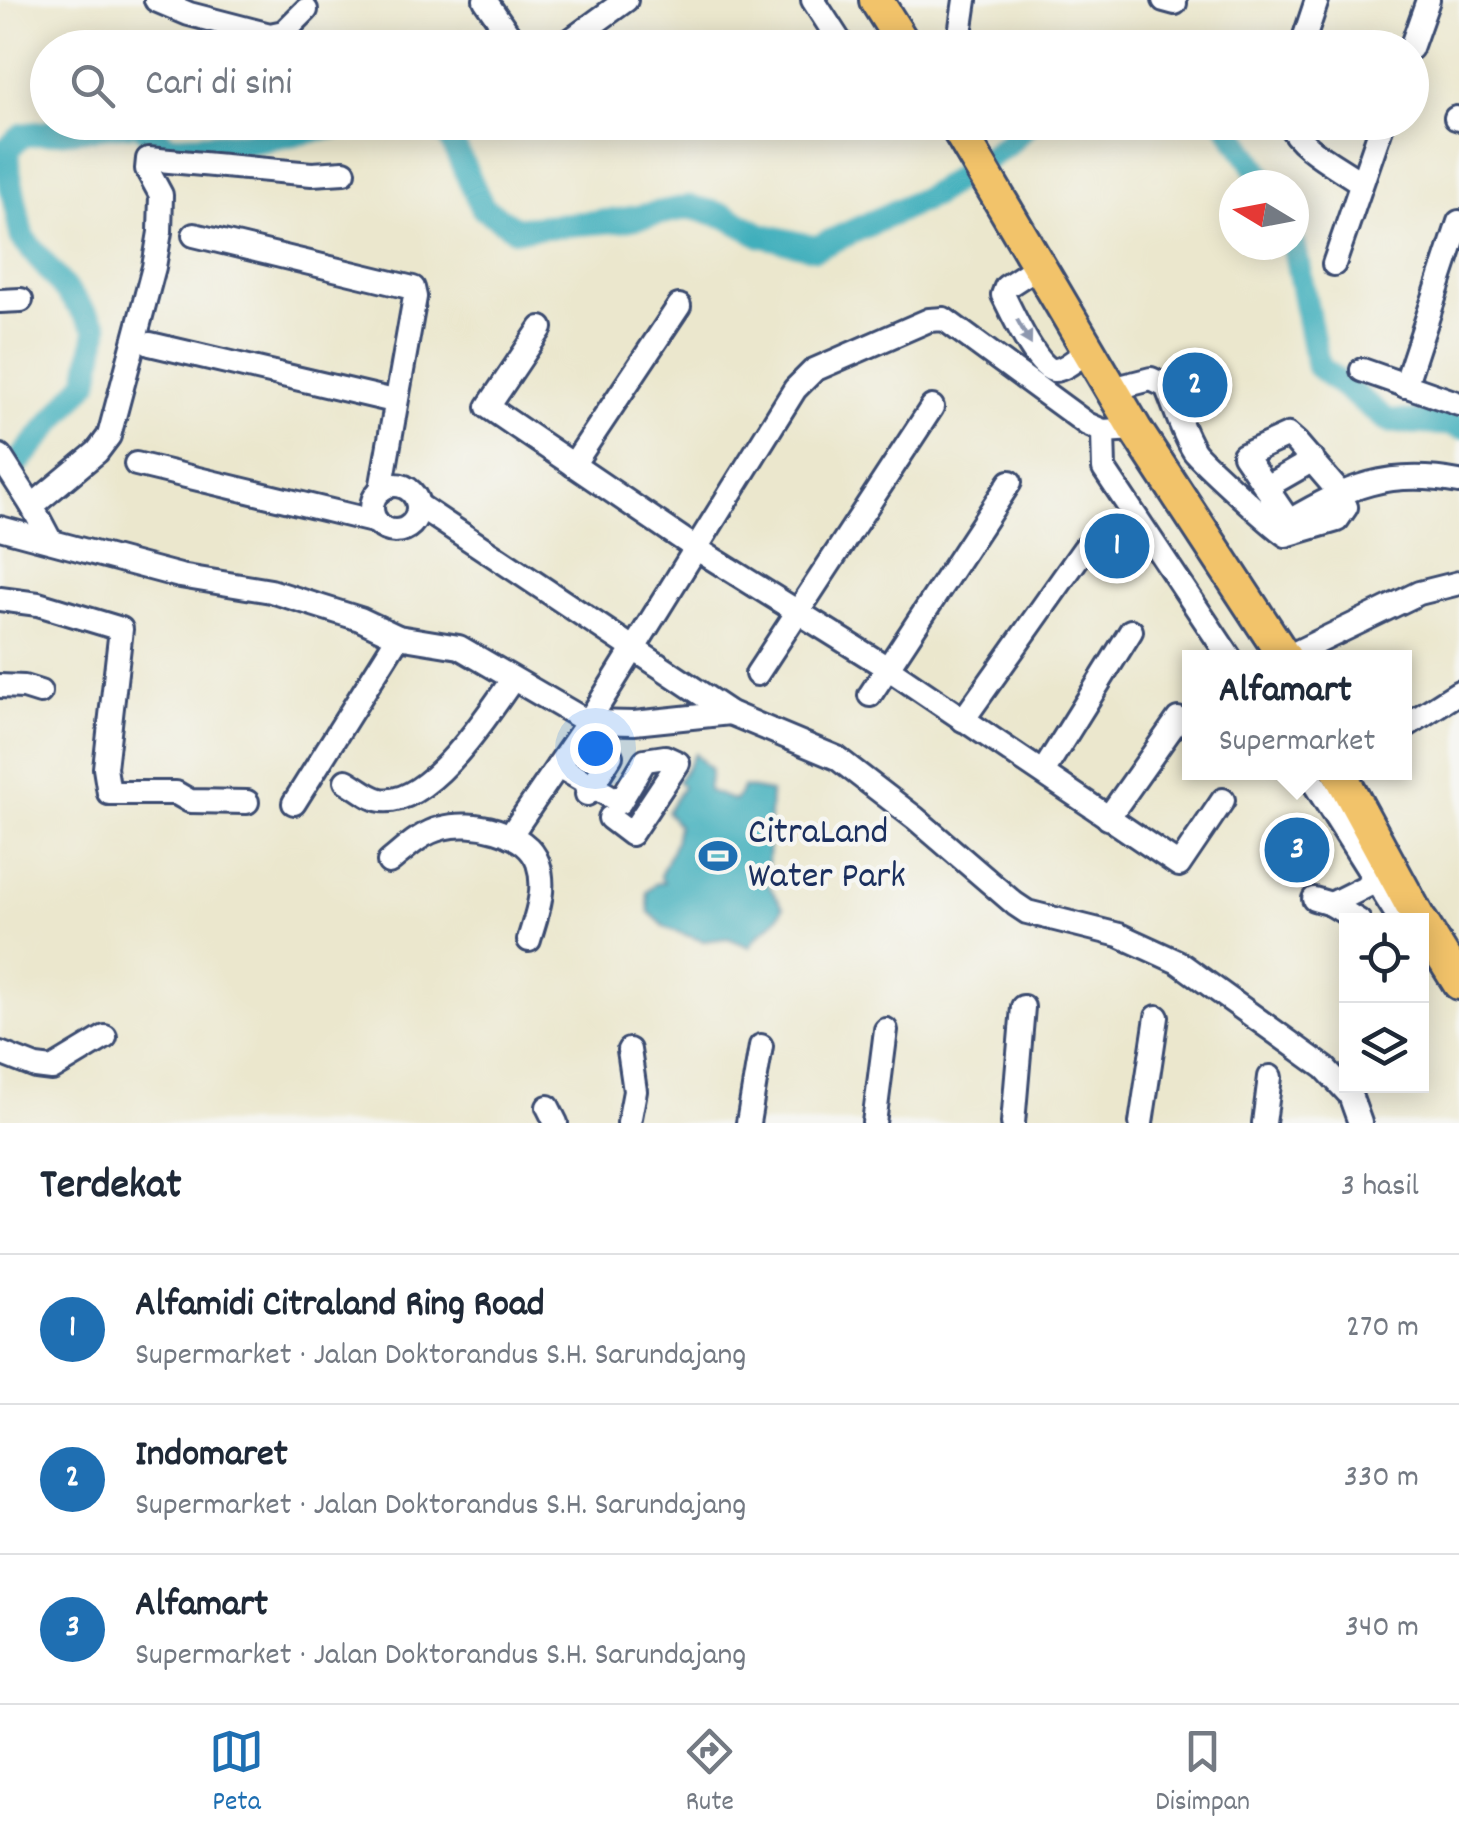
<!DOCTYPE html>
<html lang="id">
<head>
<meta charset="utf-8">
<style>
	:root { --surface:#fff; --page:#f2f2f3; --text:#1f2937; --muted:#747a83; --line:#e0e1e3; --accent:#1f6fb2 }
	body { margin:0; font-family:Dekko,sans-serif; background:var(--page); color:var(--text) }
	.controls { position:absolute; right:30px; bottom:30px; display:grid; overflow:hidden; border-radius:0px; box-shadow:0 5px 25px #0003 }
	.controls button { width:90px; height:90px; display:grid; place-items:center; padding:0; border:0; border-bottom:2px solid var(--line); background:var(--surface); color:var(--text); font:50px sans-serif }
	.compass { position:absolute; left:1219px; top:170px; width:90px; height:90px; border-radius:50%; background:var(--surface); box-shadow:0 5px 25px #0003; rotate:280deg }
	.you { position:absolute; left:595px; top:748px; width:35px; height:35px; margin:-25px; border:8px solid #fff; border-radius:50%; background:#1a73e8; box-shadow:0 0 0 15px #1a73e833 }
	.badge { display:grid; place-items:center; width:65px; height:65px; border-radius:50%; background:var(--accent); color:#fff; font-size:32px; font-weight:700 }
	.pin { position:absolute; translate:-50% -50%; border:5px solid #fff; box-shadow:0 2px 10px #0006 }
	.popup { position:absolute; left:1182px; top:650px; width:230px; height:130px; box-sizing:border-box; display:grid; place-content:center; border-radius:0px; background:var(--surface); filter:drop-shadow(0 2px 8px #0005); font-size:32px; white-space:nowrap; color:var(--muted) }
	.popup b { font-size:38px; color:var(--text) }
	.popup::after { content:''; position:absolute; left:50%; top:100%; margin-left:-20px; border:20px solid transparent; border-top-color:var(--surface) }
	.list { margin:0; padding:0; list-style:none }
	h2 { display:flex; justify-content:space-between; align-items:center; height:130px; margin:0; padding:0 40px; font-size:42px }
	h2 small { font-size:32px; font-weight:400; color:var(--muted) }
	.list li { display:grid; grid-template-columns:65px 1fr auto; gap:30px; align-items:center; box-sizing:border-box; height:150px; padding:0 40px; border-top:2px solid var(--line) }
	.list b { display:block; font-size:38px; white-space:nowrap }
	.list p { margin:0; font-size:32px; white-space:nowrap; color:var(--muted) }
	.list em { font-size:32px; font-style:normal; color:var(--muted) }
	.icon { flex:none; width:55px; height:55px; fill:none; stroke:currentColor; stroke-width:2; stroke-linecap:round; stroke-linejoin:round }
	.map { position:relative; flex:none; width:1459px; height:1123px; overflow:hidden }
	.search { position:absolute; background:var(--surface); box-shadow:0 5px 25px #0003; left:30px; right:30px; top:30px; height:110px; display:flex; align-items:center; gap:25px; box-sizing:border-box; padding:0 35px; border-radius:55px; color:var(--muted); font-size:38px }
	.sheet { height:580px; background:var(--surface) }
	nav { display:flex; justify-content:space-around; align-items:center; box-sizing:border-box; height:140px; border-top:2px solid var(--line); background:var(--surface); font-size:28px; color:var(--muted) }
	nav a { display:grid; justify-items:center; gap:5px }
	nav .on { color:var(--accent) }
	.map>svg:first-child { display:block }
	.water { fill:#40afbc; stroke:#2e6f8d; stroke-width:2.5 }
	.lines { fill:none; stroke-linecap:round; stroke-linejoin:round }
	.river { stroke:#40afbc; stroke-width:25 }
	.minor-casing { stroke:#3a4b6f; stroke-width:28 }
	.highway-casing { stroke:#3a4b6f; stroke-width:38 }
	.minor { stroke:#fff; stroke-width:22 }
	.highway { stroke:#f2c36a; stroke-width:32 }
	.oneway { fill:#8d97ae }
	.labels { text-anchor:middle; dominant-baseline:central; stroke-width:9; stroke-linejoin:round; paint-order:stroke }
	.poi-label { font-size:38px; fill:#1b2f5e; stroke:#f6f6f2; text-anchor:start }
</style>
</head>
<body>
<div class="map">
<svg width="1459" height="1123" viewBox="0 0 1459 1123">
	<rect width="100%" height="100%" fill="#f6f6f2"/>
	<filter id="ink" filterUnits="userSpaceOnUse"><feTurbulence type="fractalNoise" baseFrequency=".01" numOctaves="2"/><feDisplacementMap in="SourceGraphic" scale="20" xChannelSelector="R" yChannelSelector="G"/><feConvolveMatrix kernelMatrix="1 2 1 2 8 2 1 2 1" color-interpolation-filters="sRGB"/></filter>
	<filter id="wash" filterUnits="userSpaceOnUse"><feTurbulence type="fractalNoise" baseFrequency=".0048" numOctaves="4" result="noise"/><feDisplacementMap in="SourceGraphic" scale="40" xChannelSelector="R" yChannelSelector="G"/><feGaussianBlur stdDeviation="2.25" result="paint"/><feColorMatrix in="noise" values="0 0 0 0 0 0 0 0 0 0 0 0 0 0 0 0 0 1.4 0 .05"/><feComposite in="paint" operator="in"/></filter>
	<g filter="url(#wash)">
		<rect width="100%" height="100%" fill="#ebe7cd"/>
		<path class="water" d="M 695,754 L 711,770 L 708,791 L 735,801 L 743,787 L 771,792 L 767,883 L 783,907 C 777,926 758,929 750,947 L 728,938 L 703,941 L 666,928 L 649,912 L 647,892 L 655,884 L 664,882 L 660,876 L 675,842 L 678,825 L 667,812 L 683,787 L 678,781 Z"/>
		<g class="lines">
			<g class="river">
				<path d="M 418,122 L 448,133 L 483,208 L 515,229 L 623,220 L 690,207 L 726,216 L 761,235 L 816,248 L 933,195 L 1006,145 L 1030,122"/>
				<path d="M 1226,122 L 1267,185"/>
				<path d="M 1294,245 L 1318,366 L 1388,421 L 1451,424 L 1459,427"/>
				<path d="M 0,470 L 17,464 L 88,380 L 97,328 L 22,237 L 9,172 L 8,148 L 23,135 L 138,123 L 168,147 L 245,143 L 361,122"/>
			</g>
		</g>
	</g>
	<g filter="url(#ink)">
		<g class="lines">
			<g class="minor-casing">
				<g id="minor">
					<path d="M 156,0 L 189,14 L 270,35 L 284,32 L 306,10"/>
					<path d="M 485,0 L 518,48"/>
					<path d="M 813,0 L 844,48"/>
					<path d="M 1164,0 L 1175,3"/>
					<path d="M 560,48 L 626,0"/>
					<path d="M 945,48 L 959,41 L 965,0"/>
					<path d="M 1301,48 L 1317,0"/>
					<path d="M 1411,48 L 1428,0"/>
					<path d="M 1456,118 L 1459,119"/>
					<path d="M 1288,122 C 1300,149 1338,166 1361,183"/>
					<path d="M 194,235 L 413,288 L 415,297 L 381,490"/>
					<path d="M 1334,264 L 1383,122"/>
					<path d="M 1040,265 L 1006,287 L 1003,295 C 1011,310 1037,369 1053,370 C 1064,371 1080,356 1089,350"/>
					<path d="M 0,301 L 21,300"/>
					<path d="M 541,328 L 488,407 L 697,549 L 886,667 L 1179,865 L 1223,800"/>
					<path d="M 150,344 L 394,401"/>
					<path d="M 1362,370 L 1459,404"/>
					<path d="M 1405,386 L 1459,222"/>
					<path d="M 1112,389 L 1151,379 L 1166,386 C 1175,407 1182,432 1194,451 C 1198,458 1280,533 1286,535 L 1337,520 L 1346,507 L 1339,492 L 1296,442 L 1288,435 L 1244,455 L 1289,521 C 1349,486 1388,469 1459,482"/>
					<path d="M 1103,431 L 1104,469 L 1230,658"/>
					<path d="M 0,456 L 32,506 L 50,540"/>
					<path d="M 136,464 L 377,522"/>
					<path d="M 573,465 L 679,306"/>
					<circle cx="395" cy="508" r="23"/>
					<path d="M 1266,487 L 1313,460"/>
					<path d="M 418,505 L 730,713 L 837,758 L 915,818 L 1015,904 L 1027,912 L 1119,935 L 1178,962 L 1325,1068 L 1350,1095 L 1360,1123"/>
					<path d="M 32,506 L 97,452 L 109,436 L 154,267 L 160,232 L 161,195 L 147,169 L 148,159 L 312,174 L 344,172"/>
					<path d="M 0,528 L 180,576 L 271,591 L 360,619 L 398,637 L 459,647 L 588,722 L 634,723 L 730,713"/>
					<path d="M 0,599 L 38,604 L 121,629 L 105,768 L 109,793 L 176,793 L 190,801 L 247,802"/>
					<path d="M 1285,658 L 1419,593 L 1459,583"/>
					<path d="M 757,674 L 932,407"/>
					<path d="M 0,686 L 24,687 L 40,692"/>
					<path d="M 870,695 L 1010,482"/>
					<path d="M 963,720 L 1084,549"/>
					<path d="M 1404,727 L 1459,692"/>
					<path d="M 558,766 L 620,802 L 645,760 L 665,757 L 678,763 L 631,834 L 610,818"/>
					<path d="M 1043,772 L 1131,631"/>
					<path d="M 1307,772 L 1401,921"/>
					<path d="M 346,781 C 357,787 369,798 381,800 C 429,807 489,713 512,680"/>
					<path d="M 587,794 L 611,756"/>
					<path d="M 294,803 L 398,637"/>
					<path d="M 1108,818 L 1178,719"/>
					<path d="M 510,836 L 588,722 L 795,389 L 814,370 L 929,320 L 944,319 L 1087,424 L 1103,431 L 1135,429"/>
					<path d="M 389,862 C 405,849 421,833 442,828 C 471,820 527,831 538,863 C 547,889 536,916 529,940"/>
					<path d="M 1314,899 L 1331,904 L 1377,881"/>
					<path d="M 1331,904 L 1359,921"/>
					<path d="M 629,1050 L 635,1091 L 629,1123"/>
					<path d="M 0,1053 L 36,1067 L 52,1069 L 105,1037"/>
					<path d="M 548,1107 L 556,1123"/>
					<path d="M 748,1123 L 761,1046"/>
					<path d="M 874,1123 L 886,1030"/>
					<path d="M 1013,1123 L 1023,1007"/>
					<path d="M 1141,1123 L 1157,1017"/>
					<path d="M 1264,1123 L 1270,1077"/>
				</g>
			</g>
			<g class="highway-casing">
				<g id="highway">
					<path d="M 876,0 L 906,48"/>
					<path d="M 954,122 L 1135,429 L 1285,658"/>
					<path d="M 1339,772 L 1420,921"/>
					<path d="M 1422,923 L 1459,983"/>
				</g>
			</g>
			<use href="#minor" class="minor"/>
			<use href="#highway" class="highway"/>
		</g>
		<defs><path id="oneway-solid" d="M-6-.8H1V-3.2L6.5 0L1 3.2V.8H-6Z" transform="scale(2.5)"/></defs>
		<use class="oneway" href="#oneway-solid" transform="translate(1024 332) rotate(61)"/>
	</g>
	<defs>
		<g id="stadium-bare" transform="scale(3)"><path d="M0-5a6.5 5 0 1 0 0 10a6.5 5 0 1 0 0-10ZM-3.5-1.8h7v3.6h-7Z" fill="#1f6fb2" stroke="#f6f6f2" stroke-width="2.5" paint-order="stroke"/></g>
	</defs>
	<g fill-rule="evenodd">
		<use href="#stadium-bare" x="718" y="856"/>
	</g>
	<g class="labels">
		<g class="poi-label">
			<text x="748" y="834">CitraLand<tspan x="748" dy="44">Water Park</tspan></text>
		</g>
	</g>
</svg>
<div class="controls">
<button><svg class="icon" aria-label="locate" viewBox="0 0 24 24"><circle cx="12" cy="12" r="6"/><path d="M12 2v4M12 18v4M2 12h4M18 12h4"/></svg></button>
<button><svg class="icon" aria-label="layers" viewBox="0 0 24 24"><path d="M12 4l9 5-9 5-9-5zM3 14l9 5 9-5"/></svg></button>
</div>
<svg class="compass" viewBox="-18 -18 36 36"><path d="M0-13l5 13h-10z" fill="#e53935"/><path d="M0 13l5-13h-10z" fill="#747a83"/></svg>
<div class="you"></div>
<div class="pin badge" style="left:1117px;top:546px">1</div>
<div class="pin badge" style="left:1195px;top:385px">2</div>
<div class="pin badge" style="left:1297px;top:850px">3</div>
<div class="popup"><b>Alfamart</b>Supermarket</div>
<div class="search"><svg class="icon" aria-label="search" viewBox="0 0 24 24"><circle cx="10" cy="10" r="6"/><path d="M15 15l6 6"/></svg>Cari di sini</div>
</div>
<section class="sheet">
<h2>Terdekat<small>3 hasil</small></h2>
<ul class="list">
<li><span class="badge">1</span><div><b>Alfamidi Citraland Ring Road</b><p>Supermarket · Jalan Doktorandus S.H. Sarundajang</p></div><em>270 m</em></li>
<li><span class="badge">2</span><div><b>Indomaret</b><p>Supermarket · Jalan Doktorandus S.H. Sarundajang</p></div><em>330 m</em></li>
<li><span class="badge">3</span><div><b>Alfamart</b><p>Supermarket · Jalan Doktorandus S.H. Sarundajang</p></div><em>340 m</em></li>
</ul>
</section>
<nav>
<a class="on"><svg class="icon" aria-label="map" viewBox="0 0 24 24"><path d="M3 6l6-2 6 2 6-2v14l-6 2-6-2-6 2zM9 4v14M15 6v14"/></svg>Peta</a>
<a><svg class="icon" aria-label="directions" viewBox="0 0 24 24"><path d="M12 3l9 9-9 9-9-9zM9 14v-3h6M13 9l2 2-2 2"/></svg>Rute</a>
<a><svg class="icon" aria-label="saved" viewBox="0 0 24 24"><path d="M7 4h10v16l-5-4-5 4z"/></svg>Disimpan</a>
</nav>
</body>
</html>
